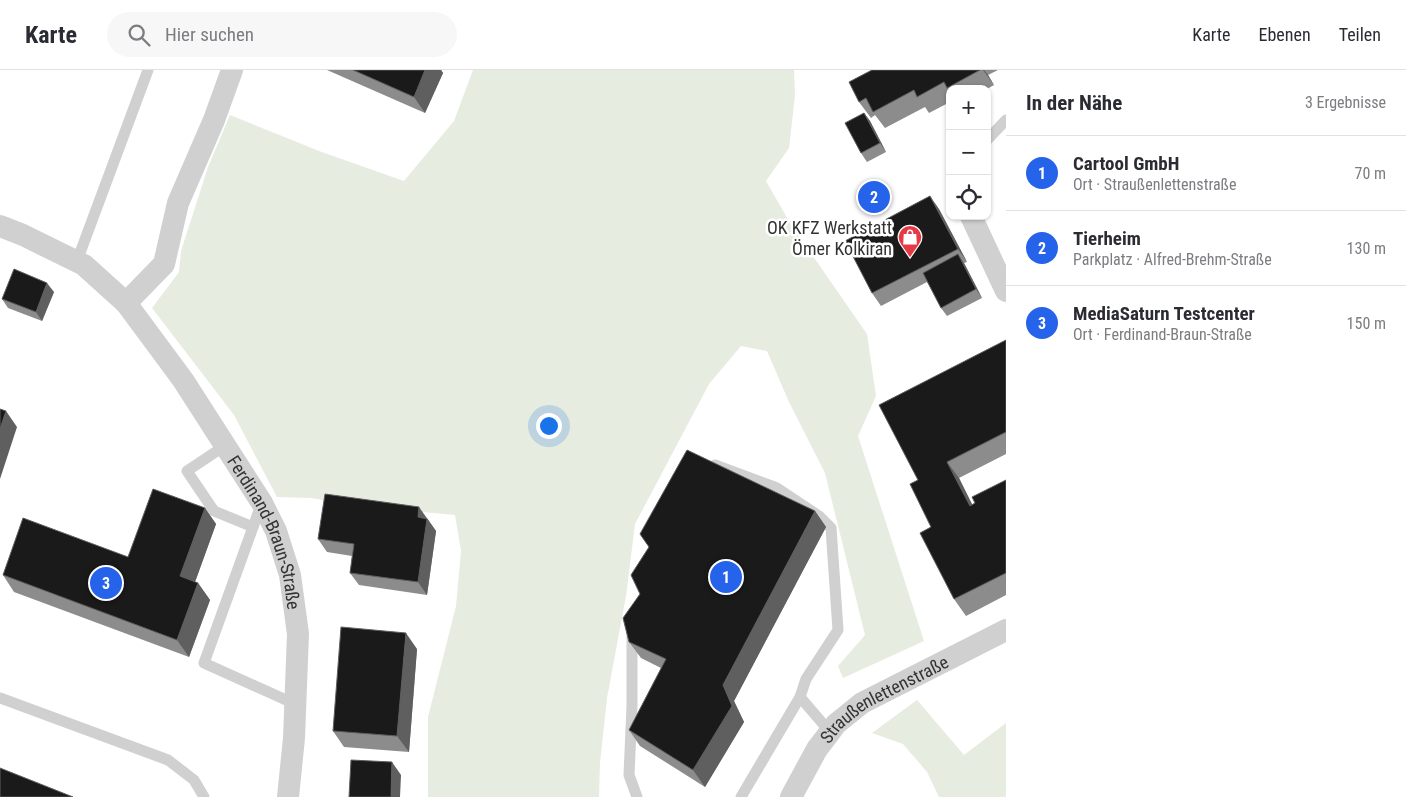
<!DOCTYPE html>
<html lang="de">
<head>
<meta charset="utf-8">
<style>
	:root { --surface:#fff; --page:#f7f7f7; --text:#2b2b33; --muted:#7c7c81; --line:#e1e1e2; --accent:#2563eb }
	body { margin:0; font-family:"Roboto Condensed",sans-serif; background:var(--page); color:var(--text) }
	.controls { position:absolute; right:15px; top:15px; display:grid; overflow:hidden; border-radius:10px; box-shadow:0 1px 4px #0004 }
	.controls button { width:45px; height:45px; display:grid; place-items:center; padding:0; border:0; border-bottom:1px solid var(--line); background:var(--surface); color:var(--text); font:25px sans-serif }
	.you { position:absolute; left:548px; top:355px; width:18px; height:18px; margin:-12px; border:4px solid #fff; border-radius:50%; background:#1a73e8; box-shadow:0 0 0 8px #1a73e833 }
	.badge { display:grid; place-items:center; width:32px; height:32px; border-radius:50%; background:var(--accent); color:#fff; font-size:16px; font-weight:700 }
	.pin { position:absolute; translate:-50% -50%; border:2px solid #fff; box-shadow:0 1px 5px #0006 }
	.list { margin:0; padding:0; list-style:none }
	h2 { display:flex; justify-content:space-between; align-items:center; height:65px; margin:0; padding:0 20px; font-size:21px }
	h2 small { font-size:16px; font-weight:400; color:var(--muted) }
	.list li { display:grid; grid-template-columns:32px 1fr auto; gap:15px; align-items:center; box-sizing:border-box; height:75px; padding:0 20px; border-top:1px solid var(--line) }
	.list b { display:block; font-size:19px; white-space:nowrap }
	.list p { margin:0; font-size:16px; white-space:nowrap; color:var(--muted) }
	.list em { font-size:16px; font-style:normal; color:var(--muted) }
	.icon { flex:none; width:28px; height:28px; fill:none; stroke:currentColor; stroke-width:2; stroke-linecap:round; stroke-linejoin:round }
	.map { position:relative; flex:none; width:1006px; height:727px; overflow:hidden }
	header { display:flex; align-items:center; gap:30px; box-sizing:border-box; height:70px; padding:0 25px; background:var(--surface); border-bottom:1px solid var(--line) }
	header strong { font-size:24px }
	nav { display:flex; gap:28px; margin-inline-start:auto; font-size:18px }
	.search { width:350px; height:45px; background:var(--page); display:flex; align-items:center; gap:12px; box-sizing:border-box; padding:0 18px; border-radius:28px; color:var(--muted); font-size:19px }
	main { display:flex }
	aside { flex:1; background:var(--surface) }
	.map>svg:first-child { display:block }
	.green { fill:#e6ecdf }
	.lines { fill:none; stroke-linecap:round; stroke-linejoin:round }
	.lane { stroke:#d0d0d0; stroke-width:11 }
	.street { stroke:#d0d0d0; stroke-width:22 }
	.wall { fill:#8c8c8c }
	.shaded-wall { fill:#5f5f5f }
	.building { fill:#1a1a1a; stroke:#5f5f5f }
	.labels { text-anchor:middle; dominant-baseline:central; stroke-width:5; stroke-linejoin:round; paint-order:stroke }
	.poi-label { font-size:18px; fill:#333; stroke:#fff; text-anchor:end }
	.street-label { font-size:18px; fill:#333; stroke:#fff }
</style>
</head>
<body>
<header>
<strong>Karte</strong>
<div class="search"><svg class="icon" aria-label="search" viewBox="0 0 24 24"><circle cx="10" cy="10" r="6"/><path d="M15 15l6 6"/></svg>Hier suchen</div>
<nav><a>Karte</a><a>Ebenen</a><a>Teilen</a></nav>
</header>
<main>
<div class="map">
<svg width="1006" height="727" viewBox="0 0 1006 727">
	<rect width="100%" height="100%" fill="#fff"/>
	<g class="green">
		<path d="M 473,0 L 794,0 L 795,25 L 789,78 L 766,111 L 790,153 L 867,264 L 876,326 L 858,366 L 924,571 L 843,608 L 838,596 L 865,565 L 825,403 L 789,332 L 767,281 L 741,276 L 709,314 L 635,454 L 626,526 L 607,628 L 600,693 L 599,727 L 428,727 L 428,647 L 456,536 L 461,481 L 455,445 L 357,436 L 311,428 L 277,427 L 234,345 L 152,238 L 179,202 L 181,181 L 208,97 L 230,45 L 319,81 L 404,111 L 454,51 Z"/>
		<path d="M 917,630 L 964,685 L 1006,653 L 1006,727 L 939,727 L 927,702 L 903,674 L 872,663 Z"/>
	</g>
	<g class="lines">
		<g class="lane">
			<path d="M 987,70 L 1006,50"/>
			<path d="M 77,191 L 148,0"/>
			<path d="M 226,375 L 187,401 L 214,441 L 253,457"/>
			<path d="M 715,395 L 777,418 L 819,446 L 831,458 L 838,560 L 806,609 L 800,627 L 830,662"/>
			<path d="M 261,435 L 204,593 L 295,634"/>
			<path d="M 632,561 L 632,636 L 629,705 L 637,727"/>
			<path d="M 0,628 L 168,690 L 194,710 L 204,727"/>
			<path d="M 741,727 L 800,627"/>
		</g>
		<g class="street">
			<path d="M 971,146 L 1006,221"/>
			<path id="s1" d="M 0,156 L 23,165 L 84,195 L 126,233 L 183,310 L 262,433 L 276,461 L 290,505 L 298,564 L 294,668 L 288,727"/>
			<path d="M 126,233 L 164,194 L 178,133 L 214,50 L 232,0"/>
			<path id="s2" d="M 791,727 L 817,679 L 830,662 L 836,654 L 862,633 L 1006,560"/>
		</g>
	</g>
	<g class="wall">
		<path d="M 327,0 L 441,0 L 443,3 L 425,43 Z"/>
		<path d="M 872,0 L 998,0 L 988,5 L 994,15 L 987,19 L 950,19 L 950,32 L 929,43 L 925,37 L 885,58 L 875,45 L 871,48 L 859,32 Z"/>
		<path d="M 864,43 L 870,51 L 886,82 L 867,92 L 861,83 Z"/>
		<path d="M 939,139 L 967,192 L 964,193 L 982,228 L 947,246 L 941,238 L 927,212 L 881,236 L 872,223 Z"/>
		<path d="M 54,222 L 42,251 L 8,238 L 2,229 Z"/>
		<path d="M 1006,270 L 1006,384 L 959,408 L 972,435 L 1006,410 L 1006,525 L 966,546 L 954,529 L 931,457 L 918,410 Z"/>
		<path d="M 205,438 L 216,454 L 195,512 L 198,513 L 210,530 L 189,587 L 14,522 L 3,505 L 128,487 Z"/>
		<path d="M 815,441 L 826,457 L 734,631 L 744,652 L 705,717 L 640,676 L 629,660 L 661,598 L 641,588 L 629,572 Z"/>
		<path d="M 427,448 L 436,461 L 427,525 L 359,515 L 350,503 L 352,486 L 327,482 L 318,469 Z"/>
		<path d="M 417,579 L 409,682 L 344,677 L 333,661 Z"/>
	</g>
	<g class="shaded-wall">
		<path d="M 425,0 L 441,0 L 443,3 L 425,43 L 414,27 Z"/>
		<path d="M 983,0 L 984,0 L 988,5 L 994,15 Z"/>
		<path d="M 864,43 L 870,51 L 886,82 L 880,73 Z"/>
		<path d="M 930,126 L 939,139 L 967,192 L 958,179 Z"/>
		<path d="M 958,184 L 964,193 L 982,228 L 976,219 Z"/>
		<path d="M 47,213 L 54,222 L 42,251 L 36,242 Z"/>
		<path d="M 6,341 L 17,357 L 0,409 L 0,359 Z"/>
		<path d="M 947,392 L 959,408 L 981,452 L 970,436 Z"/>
		<path d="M 419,437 L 436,461 L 427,525 L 418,512 L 418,447 Z"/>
		<path d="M 205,438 L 216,454 L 191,523 L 180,506 Z"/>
		<path d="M 815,441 L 826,457 L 734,631 L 744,652 L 705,717 L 693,700 L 723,615 Z"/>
		<path d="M 198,513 L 210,530 L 189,587 L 177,570 Z"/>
		<path d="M 406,563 L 417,579 L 409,682 L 397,666 Z"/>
		<path d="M 392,692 L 401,705 L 400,727 L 391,727 Z"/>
	</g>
	<g class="building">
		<path d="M 353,0 L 425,0 L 414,27 Z"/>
		<path d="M 872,0 L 980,0 L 947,18 L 944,12 L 917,27 L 914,20 L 873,42 L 866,28 L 859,32 L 849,12 Z"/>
		<path d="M 864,43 L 880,73 L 861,83 L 845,53 Z"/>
		<path d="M 930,126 L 958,179 L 872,223 L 845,171 Z"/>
		<path d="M 958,184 L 976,219 L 941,238 L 923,203 Z"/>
		<path d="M 14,199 L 47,213 L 36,242 L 2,229 Z"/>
		<path d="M 1006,270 L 1006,362 L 947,392 L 970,436 L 975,433 L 972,427 L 1006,410 L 1006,503 L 954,529 L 920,463 L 931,457 L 910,414 L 918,410 L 879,335 Z"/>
		<path d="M 0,339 L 6,341 L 0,359 Z"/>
		<path d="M 687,380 L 815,441 L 723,615 L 732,636 L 693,700 L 629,660 L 666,589 L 629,572 L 623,548 L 640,524 L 631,505 L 649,477 L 640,464 Z"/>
		<path d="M 153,419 L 205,438 L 180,506 L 198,513 L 177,570 L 3,505 L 23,448 L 128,487 Z"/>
		<path d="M 325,424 L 419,437 L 418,447 L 427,449 L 418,512 L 350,503 L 354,474 L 318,469 Z"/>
		<path d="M 341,557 L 406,563 L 397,666 L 333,661 Z"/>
		<path d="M 351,690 L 392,692 L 391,727 L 349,727 Z"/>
		<path d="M 0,698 L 73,727 L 0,727 Z"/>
	</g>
	<defs>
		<g id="shop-pin" transform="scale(1.25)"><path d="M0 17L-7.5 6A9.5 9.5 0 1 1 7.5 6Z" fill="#e63946" stroke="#fff"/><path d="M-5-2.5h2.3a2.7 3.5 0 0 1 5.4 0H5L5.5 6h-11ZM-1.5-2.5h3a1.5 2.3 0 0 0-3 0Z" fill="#fff"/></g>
	</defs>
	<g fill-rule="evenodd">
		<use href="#shop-pin" x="910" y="167"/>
	</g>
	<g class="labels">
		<g class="poi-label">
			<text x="892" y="157">OK KFZ Werkstatt<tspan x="892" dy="21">Ömer Kolkiran</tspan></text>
		</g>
		<g class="street-label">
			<text stroke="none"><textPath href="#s1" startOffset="420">Ferdinand-Braun-Straße</textPath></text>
			<text stroke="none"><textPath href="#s2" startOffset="140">Straußenlettenstraße</textPath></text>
		</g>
	</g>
</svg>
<div class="controls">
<button>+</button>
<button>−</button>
<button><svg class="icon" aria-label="locate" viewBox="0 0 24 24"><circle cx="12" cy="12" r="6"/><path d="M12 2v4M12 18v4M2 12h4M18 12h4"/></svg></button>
</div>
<div class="you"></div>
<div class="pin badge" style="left:726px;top:507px">1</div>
<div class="pin badge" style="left:874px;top:127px">2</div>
<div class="pin badge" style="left:106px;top:513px">3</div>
</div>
<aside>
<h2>In der Nähe<small>3 Ergebnisse</small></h2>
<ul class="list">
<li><span class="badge">1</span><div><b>Cartool GmbH</b><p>Ort · Straußenlettenstraße</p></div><em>70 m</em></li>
<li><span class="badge">2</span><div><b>Tierheim</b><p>Parkplatz · Alfred-Brehm-Straße</p></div><em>130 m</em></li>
<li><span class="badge">3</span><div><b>MediaSaturn Testcenter</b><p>Ort · Ferdinand-Braun-Straße</p></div><em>150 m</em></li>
</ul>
</aside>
</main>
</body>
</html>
